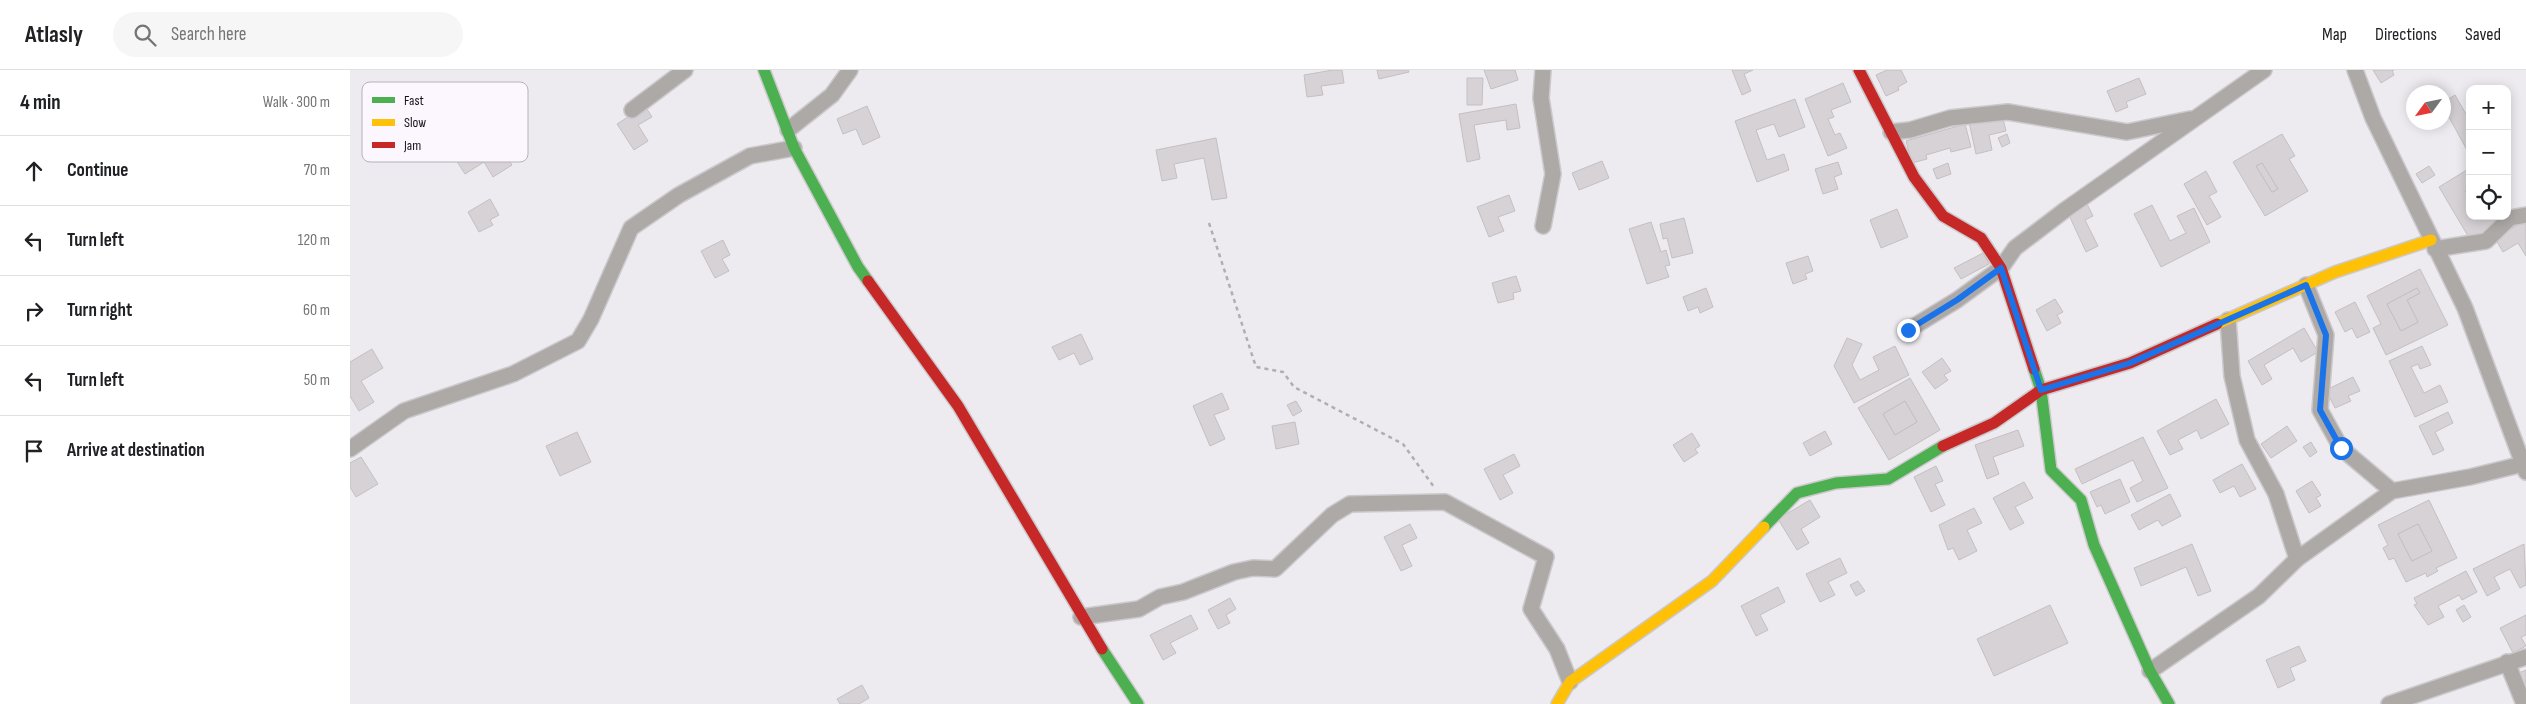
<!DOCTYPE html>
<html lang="en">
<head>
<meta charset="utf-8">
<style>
	:root { --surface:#fff; --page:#f6f6f6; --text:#202124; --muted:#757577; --line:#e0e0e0 }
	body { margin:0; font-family:"Sofia Sans Condensed",sans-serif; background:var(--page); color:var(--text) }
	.controls { position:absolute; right:15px; top:15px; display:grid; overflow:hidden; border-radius:10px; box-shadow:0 2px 12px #0003 }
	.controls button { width:45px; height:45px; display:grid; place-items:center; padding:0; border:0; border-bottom:1px solid var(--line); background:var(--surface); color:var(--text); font:25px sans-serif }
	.compass { position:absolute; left:2056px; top:15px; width:45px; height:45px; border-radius:50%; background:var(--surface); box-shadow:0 2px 12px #0003; rotate:237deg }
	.stop { position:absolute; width:15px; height:15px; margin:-11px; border:4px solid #1a73e8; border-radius:50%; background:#fff }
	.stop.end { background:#1a73e8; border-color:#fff; box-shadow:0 1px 5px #0008 }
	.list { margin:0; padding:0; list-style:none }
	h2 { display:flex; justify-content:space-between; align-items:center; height:65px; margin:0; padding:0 20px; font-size:21px }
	h2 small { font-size:16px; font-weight:400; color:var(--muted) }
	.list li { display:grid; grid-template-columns:32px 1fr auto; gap:15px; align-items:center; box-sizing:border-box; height:70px; padding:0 20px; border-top:1px solid var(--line) }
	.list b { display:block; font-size:19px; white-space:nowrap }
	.list em { font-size:16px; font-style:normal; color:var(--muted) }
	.icon { flex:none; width:28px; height:28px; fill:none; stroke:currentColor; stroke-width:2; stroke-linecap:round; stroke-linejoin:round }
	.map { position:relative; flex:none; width:2176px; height:634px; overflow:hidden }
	header { display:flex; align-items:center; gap:30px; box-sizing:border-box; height:70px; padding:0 25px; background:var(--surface); border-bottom:1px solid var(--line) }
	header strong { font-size:24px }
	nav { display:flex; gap:28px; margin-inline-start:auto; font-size:18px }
	.search { width:350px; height:45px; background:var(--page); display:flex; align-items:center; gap:12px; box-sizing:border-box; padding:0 18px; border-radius:28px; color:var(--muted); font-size:19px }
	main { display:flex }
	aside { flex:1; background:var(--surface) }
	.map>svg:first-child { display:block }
	.building { fill:#d6d2d6; stroke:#c3bfc3; fill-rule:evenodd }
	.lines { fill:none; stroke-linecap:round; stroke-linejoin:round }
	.street-casing { stroke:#cbc9cc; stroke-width:18 }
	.fast-casing { stroke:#cbc9cc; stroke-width:14 }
	.slow-casing { stroke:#cbc9cc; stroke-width:14 }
	.jam-casing { stroke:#cbc9cc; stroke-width:14 }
	.path { stroke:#b1aeaf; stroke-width:2.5; stroke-dasharray:4 4; stroke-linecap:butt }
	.street { stroke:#ada9a7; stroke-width:15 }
	.fast { stroke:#4caf50; stroke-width:11 }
	.slow { stroke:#ffc107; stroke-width:11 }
	.jam { stroke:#c62828; stroke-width:11 }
	.route { stroke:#1a73e8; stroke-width:6 }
	.key { fill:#fcf6ff; stroke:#b7b2b9; stroke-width:1 }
	.key-label { font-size:14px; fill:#151317 }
</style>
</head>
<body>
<header>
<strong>Atlasly</strong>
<div class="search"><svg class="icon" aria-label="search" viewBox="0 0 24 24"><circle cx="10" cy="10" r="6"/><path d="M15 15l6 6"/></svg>Search here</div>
<nav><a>Map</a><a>Directions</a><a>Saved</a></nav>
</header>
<main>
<aside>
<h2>4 min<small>Walk · 300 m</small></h2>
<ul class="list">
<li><svg class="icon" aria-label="ahead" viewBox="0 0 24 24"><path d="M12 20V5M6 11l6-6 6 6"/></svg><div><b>Continue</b></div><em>70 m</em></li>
<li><svg class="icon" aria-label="left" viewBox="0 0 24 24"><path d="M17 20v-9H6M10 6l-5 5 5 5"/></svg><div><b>Turn left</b></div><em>120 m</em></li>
<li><svg class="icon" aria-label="right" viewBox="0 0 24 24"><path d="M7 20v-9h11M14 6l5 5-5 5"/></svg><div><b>Turn right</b></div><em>60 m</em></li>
<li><svg class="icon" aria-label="left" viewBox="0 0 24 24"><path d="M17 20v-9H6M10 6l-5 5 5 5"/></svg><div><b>Turn left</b></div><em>50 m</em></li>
<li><svg class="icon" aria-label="arrive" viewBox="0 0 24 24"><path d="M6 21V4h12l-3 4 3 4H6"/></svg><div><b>Arrive at destination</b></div></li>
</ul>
</aside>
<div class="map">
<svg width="2176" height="634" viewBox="0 0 2176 634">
	<rect width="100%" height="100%" fill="#eeebf0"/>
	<g class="building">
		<path d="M 983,0 L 992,0 L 994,13 L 971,16 L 973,25 L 957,27 L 954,5 Z"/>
		<path d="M 1027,0 L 1058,0 L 1059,2 L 1029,9 Z"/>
		<path d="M 1134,0 L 1165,0 L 1168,10 L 1141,19 Z"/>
		<path d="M 1382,0 L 1403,0 L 1394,4 L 1401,21 L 1392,25 Z"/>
		<path d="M 1537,0 L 1551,0 L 1557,12 L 1548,17 L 1549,20 L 1536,26 L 1526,5 Z"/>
		<path d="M 2023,0 L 2044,0 L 2042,1 L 2044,5 L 2031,13 Z"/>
		<path d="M 1117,8 L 1133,8 L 1132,35 L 1117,35 Z"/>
		<path d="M 1789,8 L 1796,24 L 1776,32 L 1778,37 L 1766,42 L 1757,21 Z"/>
		<path d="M 1493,13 L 1501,32 L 1481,40 L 1484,47 L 1478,49 L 1485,65 L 1490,63 L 1497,78 L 1478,86 L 1455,29 Z"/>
		<path d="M 2105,25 L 2120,51 L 2120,79 L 2117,80 L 2094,38 L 2094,32 Z"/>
		<path d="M 1445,29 L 1455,57 L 1429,67 L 1424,54 L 1406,60 L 1417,90 L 1434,84 L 1439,100 L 1407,112 L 1385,51 Z"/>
		<path d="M 1166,34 L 1170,58 L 1157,60 L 1156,50 L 1124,55 L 1130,89 L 1117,92 L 1109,44 Z"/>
		<path d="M 295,36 L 302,47 L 288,55 L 298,71 L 284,80 L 267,54 Z"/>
		<path d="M 517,36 L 530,67 L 513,75 L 506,59 L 493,64 L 487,49 Z"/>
		<path d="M 1652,45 L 1656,61 L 1639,65 L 1642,80 L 1626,84 L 1619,52 Z"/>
		<path d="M 1615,54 L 1621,77 L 1601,82 L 1600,78 L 1576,85 L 1577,89 L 1562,93 L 1556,71 Z"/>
		<path d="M 1657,64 L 1660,73 L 1652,77 L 1648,68 Z"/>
		<path d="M 1932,64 L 1945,86 L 1939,89 L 1958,121 L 1915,146 L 1883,92 ZM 1912,93 L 1928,119 L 1922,122 L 1906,96 Z"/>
		<path d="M 144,66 L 150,75 L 153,73 L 161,87 L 158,89 L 162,95 L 143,107 L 134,92 L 115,104 L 106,90 Z"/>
		<path d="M 866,68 L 877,128 L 862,130 L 854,88 L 824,94 L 827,108 L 812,111 L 806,80 Z"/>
		<path d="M 1252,91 L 1259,108 L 1229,120 L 1222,103 Z"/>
		<path d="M 1488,92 L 1492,104 L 1484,107 L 1488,119 L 1473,124 L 1465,99 Z"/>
		<path d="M 1598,93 L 1601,104 L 1587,109 L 1583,99 Z"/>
		<path d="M 1912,93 L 1928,119 L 1922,122 L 1906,96 Z"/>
		<path d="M 2079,96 L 2085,105 L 2072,113 L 2066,104 Z"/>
		<path d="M 2120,98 L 2120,118 L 2115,121 L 2120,128 L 2120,146 L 2142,146 L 2147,155 L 2121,171 L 2089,117 Z"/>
		<path d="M 1856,101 L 1867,122 L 1859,126 L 1871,147 L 1857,155 L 1834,114 Z"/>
		<path d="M 1159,125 L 1165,141 L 1148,147 L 1154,161 L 1139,167 L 1127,137 Z"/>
		<path d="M 140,129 L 149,145 L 140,150 L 143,155 L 129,162 L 118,142 Z"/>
		<path d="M 1737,134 L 1743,146 L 1735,150 L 1748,176 L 1736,182 L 1718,143 Z"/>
		<path d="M 1802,135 L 1820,171 L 1836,163 L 1827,146 L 1844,138 L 1860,172 L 1811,197 L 1784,144 Z"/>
		<path d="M 1547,139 L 1558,167 L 1531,178 L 1520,150 Z"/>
		<path d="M 1334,148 L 1343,183 L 1322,188 L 1317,168 L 1313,169 L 1310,154 Z"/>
		<path d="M 2176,150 L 2176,186 L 2168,173 L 2153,182 L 2145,168 Z"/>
		<path d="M 1301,152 L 1311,182 L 1316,180 L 1320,195 L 1315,196 L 1319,207 L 1297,214 L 1279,159 Z"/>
		<path d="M 373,170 L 380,185 L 372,189 L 379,201 L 365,208 L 351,181 Z"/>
		<path d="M 1633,183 L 1639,194 L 1611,209 L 1604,198 Z"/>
		<path d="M 1458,186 L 1463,201 L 1455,204 L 1457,209 L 1443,214 L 1436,193 Z"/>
		<path d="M 2070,199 L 2098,255 L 2036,285 L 2023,258 L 2031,254 L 2017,226 ZM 2067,218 L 2070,223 L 2057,230 L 2068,252 L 2051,261 L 2037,234 Z"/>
		<path d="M 1166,206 L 1171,221 L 1163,223 L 1164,229 L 1148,233 L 1142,213 Z"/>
		<path d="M 1356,218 L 1363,237 L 1350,243 L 1348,237 L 1338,241 L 1333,227 Z"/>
		<path d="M 2067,218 L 2070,223 L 2057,230 L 2068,252 L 2051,261 L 2037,234 Z"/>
		<path d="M 1705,229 L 1713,242 L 1707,245 L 1711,253 L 1697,261 L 1686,240 Z"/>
		<path d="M 2005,232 L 2020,262 L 2007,268 L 2002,258 L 1995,262 L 1985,242 Z"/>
		<path d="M 1954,258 L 1968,282 L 1951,292 L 1943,278 L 1914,295 L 1922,309 L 1912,315 L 1898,291 Z"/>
		<path d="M 731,264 L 743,289 L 730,295 L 724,283 L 709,290 L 702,277 Z"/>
		<path d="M 1497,268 L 1512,274 L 1502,295 L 1510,310 L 1529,300 L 1523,287 L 1545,276 L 1559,305 L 1504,333 L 1484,296 Z"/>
		<path d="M 2072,276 L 2081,295 L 2070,299 L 2068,294 L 2061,297 L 2074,323 L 2090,315 L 2098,332 L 2065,347 L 2039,291 Z"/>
		<path d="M 22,279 L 33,298 L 11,311 L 24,332 L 9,341 L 0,326 L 0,292 Z"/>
		<path d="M 1592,288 L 1601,301 L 1594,305 L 1598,310 L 1585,319 L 1572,302 Z"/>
		<path d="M 2003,307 L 2010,321 L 1998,326 L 2001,331 L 1985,338 L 1976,320 Z"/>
		<path d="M 1560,308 L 1590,360 L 1539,390 L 1508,338 ZM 1555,331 L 1567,352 L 1545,365 L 1533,344 Z"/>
		<path d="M 872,323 L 879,339 L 864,345 L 875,369 L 860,376 L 843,336 Z"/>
		<path d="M 1866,329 L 1879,354 L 1851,369 L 1847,360 L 1828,370 L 1833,379 L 1820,385 L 1807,361 Z"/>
		<path d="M 946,331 L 952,341 L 943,346 L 937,335 Z"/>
		<path d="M 1555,331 L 1567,352 L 1545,365 L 1533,344 Z"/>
		<path d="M 2098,342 L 2103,353 L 2085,362 L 2094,380 L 2083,385 L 2069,356 Z"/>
		<path d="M 945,352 L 949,374 L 926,379 L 922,356 Z"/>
		<path d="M 1937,356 L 1947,371 L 1921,388 L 1911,374 Z"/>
		<path d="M 1668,360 L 1674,376 L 1643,387 L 1649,404 L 1637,409 L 1625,375 Z"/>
		<path d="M 1475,361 L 1482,374 L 1460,386 L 1453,373 Z"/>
		<path d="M 227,362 L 241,392 L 210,406 L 196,376 Z"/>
		<path d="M 1342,363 L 1350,376 L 1345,379 L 1348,383 L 1334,392 L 1323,375 Z"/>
		<path d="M 1793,367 L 1818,418 L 1787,432 L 1780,418 L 1793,411 L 1783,390 L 1732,414 L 1725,399 Z"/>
		<path d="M 1961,372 L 1967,382 L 1960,387 L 1953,377 Z"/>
		<path d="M 1164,384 L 1170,396 L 1153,405 L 1163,423 L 1150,430 L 1134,399 Z"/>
		<path d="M 11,387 L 28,414 L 6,427 L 0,417 L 0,393 Z"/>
		<path d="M 1892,394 L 1906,419 L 1890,427 L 1884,416 L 1870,423 L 1863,410 Z"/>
		<path d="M 1586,396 L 1593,411 L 1585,414 L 1595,435 L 1581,442 L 1564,407 Z"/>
		<path d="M 1770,409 L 1780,432 L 1755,444 L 1751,435 L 1747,437 L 1740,422 Z"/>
		<path d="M 1962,411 L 1971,425 L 1966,428 L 1971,436 L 1959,443 L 1946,421 Z"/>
		<path d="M 1674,412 L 1683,428 L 1665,437 L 1674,453 L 1660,460 L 1643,428 Z"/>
		<path d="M 1820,424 L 1831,446 L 1812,456 L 1808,450 L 1789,460 L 1781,445 Z"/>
		<path d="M 1460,430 L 1470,447 L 1451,459 L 1459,473 L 1447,480 L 1428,449 Z"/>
		<path d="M 2079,430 L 2107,488 L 2086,498 L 2088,501 L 2077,507 L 2076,503 L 2056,512 L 2044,488 L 2039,490 L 2033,478 L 2038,475 L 2028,455 ZM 2068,454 L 2082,481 L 2062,491 L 2048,464 Z"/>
		<path d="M 1624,438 L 1632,453 L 1617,460 L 1627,481 L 1609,490 L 1603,478 L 1598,480 L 1589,455 Z"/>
		<path d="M 1060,454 L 1067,468 L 1052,475 L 1062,496 L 1051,501 L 1034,467 Z"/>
		<path d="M 2068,454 L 2082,481 L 2062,491 L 2048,464 Z"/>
		<path d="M 1842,474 L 1861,521 L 1848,526 L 1836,497 L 1791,516 L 1784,498 Z"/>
		<path d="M 2174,474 L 2176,515 L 2170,518 L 2160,499 L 2144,507 L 2150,519 L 2137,526 L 2123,499 Z"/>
		<path d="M 1490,488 L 1497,503 L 1478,512 L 1485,525 L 1470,532 L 1456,504 Z"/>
		<path d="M 2116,501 L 2127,522 L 2112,530 L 2109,525 L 2088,536 L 2094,547 L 2078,555 L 2064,535 L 2067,534 L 2064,528 Z"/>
		<path d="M 1508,511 L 1515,521 L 1506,526 L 1500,515 Z"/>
		<path d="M 1428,517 L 1435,532 L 1410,545 L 1418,560 L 1406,566 L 1391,536 Z"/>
		<path d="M 880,528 L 886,539 L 876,545 L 880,553 L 868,559 L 858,540 Z"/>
		<path d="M 1700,535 L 1718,573 L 1644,606 L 1627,569 Z"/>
		<path d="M 2114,535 L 2121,547 L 2113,552 L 2106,540 Z"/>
		<path d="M 841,545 L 848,559 L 820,573 L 826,583 L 813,590 L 800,565 Z"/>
		<path d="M 2176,545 L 2176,565 L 2171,567 L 2176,576 L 2163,583 L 2150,558 Z"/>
		<path d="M 1949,576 L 1956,591 L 1940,598 L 1945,610 L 1928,618 L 1916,590 Z"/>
		<path d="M 2176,600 L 2176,620 L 2169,603 Z"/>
		<path d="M 512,615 L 519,628 L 509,634 L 490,634 L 487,629 Z"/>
	</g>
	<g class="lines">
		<g class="street-casing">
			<g id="street">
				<path d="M 2005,0 L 2023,48 L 2115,238 L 2176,402"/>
				<path d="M 282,40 L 335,0"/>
				<path d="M 438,60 L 482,25 L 500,0"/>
				<path d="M 1541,62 L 1560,60 L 1600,48 L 1658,42 L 1777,62 L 1840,49"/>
				<path d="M 1193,156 L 1203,104 L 1191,28 L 1193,0"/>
				<path d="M 2085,179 L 2136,171 L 2160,148 L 2176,145"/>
				<path d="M 1956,215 L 1976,265 L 1970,340 L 1991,378 L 2042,421"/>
				<path d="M 1878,250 L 1882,306 L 1897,370 L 1926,424 L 1947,489"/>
				<path d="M 1558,260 L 1607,230 L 1651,198 L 1665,178 L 1715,140 L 1914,0"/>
				<path d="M 0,379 L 54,341 L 163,304 L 228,271 L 241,249 L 281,158 L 329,125 L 400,86 L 444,78"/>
				<path d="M 731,547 L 789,539 L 810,527 L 833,522 L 884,502 L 903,498 L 925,499 L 982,445 L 1000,434 L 1095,432 L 1196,487 L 1181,539 L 1207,579 L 1220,612"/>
				<path d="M 2157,592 L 2174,634"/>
				<path d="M 1800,601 L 1909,526 L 1947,489 L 2042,421 L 2120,407 L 2173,394"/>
				<path d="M 2039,634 L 2176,587"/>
			</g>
		</g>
		<g class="fast-casing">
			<g id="fast">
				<path d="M 414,0 L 444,78 L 508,197 L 518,211"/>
				<path d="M 1684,299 L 1691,320 L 1701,400 L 1731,430 L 1744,475 L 1800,601 L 1819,634"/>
				<path d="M 1414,457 L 1447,423 L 1486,413 L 1538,409 L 1593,376"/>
				<path d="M 752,579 L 788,634"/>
			</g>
		</g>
		<g class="slow-casing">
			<g id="slow">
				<path d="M 1867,254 L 1985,202 L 2081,170"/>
				<path d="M 1207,634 L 1220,612 L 1362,511 L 1414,457"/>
			</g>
		</g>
		<g class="jam-casing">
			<g id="jam">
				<path d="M 1509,0 L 1564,107 L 1593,146 L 1631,168 L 1651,198 L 1684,299"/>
				<path d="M 518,211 L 608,336 L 752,579"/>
				<path d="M 1593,376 L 1644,353 L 1691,320 L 1780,293 L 1867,254"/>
			</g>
		</g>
		<path class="path" d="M 859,153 L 906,297 L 933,302 L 944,317 L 1053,374 L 1084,417"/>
		<use href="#street" class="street"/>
		<use href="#fast" class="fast"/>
		<use href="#slow" class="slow"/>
		<use href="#jam" class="jam"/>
	</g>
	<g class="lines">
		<path class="route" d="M 1558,260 L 1607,230 L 1651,198 L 1691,320 L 1780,293 L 1956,215 L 1976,265 L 1970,340 L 1991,378"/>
	</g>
	<rect x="12" y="12" width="166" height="80" rx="8" class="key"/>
	<rect x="22" y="27" width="23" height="6" fill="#4caf50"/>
	<rect x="22" y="49" width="23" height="7" fill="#ffc107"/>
	<rect x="22" y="72" width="23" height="6" fill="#c62828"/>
	<g class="key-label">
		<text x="54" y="35">Fast</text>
		<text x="54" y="57">Slow</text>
		<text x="54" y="80">Jam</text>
	</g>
</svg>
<div class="controls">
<button>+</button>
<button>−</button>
<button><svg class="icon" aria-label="locate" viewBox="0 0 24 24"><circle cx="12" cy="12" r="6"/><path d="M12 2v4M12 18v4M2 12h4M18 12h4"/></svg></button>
</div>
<svg class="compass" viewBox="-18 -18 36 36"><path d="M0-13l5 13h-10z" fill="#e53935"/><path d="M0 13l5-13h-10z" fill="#757577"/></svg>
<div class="stop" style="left:1991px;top:378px"></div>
<div class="stop end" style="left:1558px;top:260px"></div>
</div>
</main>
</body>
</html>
